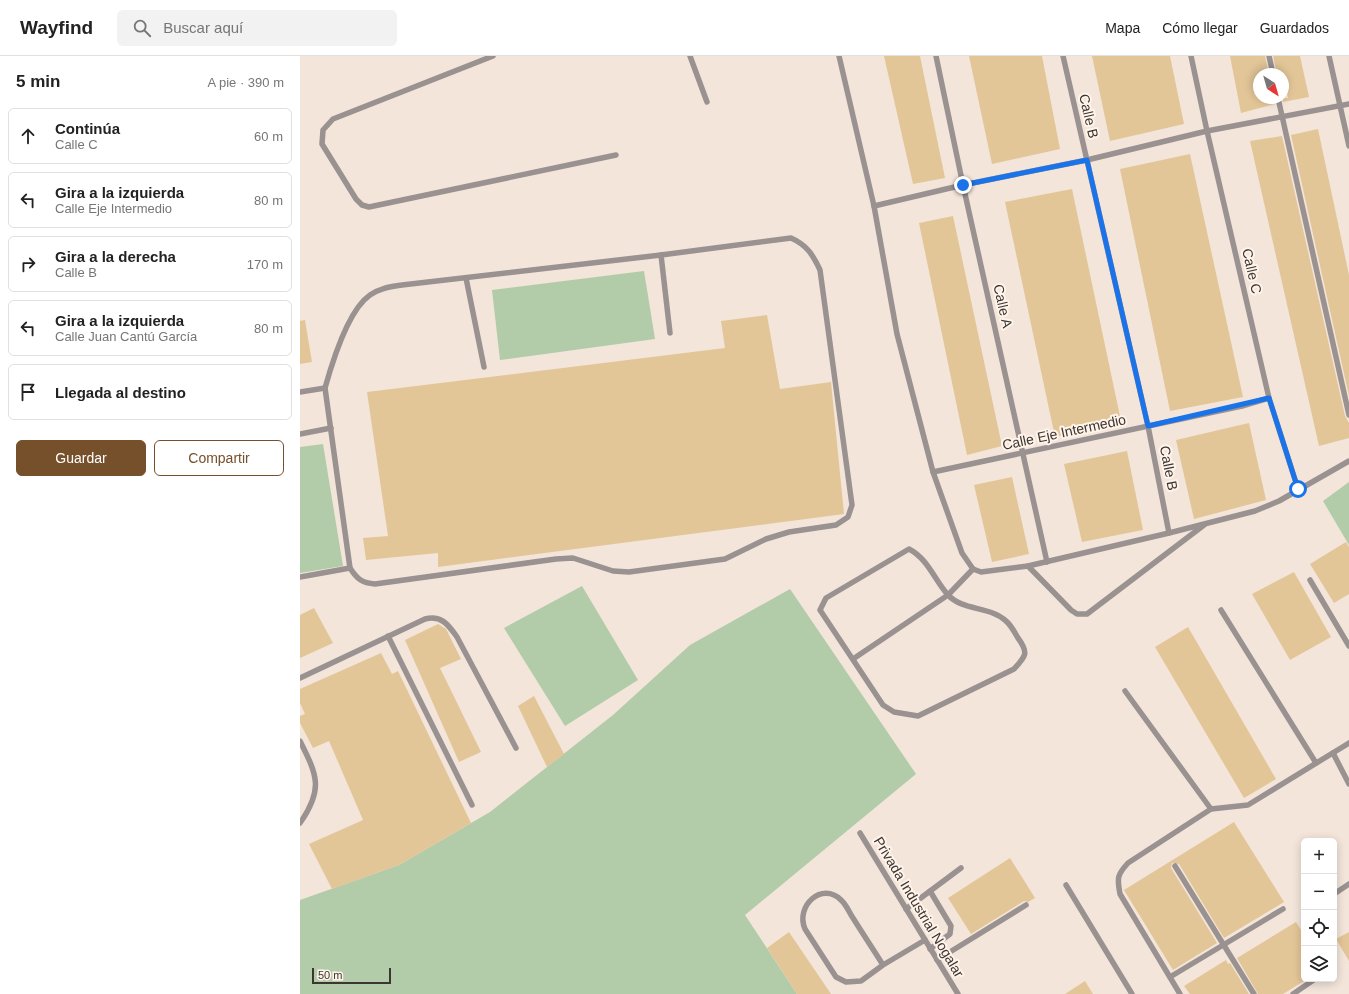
<!DOCTYPE html>
<html lang="es">
<head>
<meta charset="utf-8">
<style>
	:root { --surface:#fff; --page:#f2f2f2; --text:#222; --muted:#767676; --line:#e0e0e0; --accent:#75502b }
	body { margin:0; font-family:Arial,sans-serif; background:var(--page); color:var(--text) }
	.controls { position:absolute; right:12px; bottom:12px; display:grid; overflow:hidden; border-radius:6px; box-shadow:0 2px 10px #0003 }
	.controls button { width:36px; height:36px; display:grid; place-items:center; padding:0; border:0; border-bottom:1px solid var(--line); background:var(--surface); color:var(--text); font:20px sans-serif }
	.compass { position:absolute; left:953px; top:12px; width:36px; height:36px; border-radius:50%; background:var(--surface); box-shadow:0 2px 10px #0003; rotate:143deg }
	.scale { position:absolute; left:12px; bottom:10px; width:79px; box-sizing:border-box; padding-left:4px; border:2px solid #3b3631; border-top:0; font-size:11px; line-height:14px; white-space:nowrap; color:#3b3631; -webkit-text-stroke:3px #fff3ea; paint-order:stroke }
	.stop { position:absolute; width:12px; height:12px; margin:-9px; border:3px solid #1a73e8; border-radius:50%; background:#fff }
	.stop.end { background:#1a73e8; border-color:#fff; box-shadow:0 1px 4px #0008 }
	.list { margin:0; padding:0; list-style:none }
	h2 { display:flex; justify-content:space-between; align-items:center; height:52px; margin:0; padding:0 16px; font-size:17px }
	h2 small { font-size:13px; font-weight:400; color:var(--muted) }
	.list li { display:grid; grid-template-columns:26px 1fr auto; gap:12px; align-items:center; box-sizing:border-box; height:56px; margin:0 8px 8px; padding:0 8px; border:1px solid var(--line); border-radius:6px }
	.list b { display:block; font-size:15px; white-space:nowrap }
	.list p { margin:0; font-size:13px; white-space:nowrap; color:var(--muted) }
	.list em { font-size:13px; font-style:normal; color:var(--muted) }
	.actions { display:flex; gap:8px; padding:12px 16px }
	.actions a { flex:1; padding:9px 0; border:1px solid var(--accent); border-radius:6px; text-align:center; font-size:14px; color:var(--accent) }
	.actions .main { background:var(--accent); color:#fff }
	.icon { flex:none; width:22px; height:22px; fill:none; stroke:currentColor; stroke-width:2; stroke-linecap:round; stroke-linejoin:round }
	.map { position:relative; flex:none; width:1049px; height:938px; overflow:hidden }
	header { display:flex; align-items:center; gap:24px; box-sizing:border-box; height:56px; padding:0 20px; background:var(--surface); border-bottom:1px solid var(--line) }
	header strong { font-size:19px }
	nav { display:flex; gap:22px; margin-inline-start:auto; font-size:14px }
	.search { width:280px; height:36px; background:var(--page); display:flex; align-items:center; gap:10px; box-sizing:border-box; padding:0 14px; border-radius:6px; color:var(--muted); font-size:15px }
	main { display:flex }
	aside { flex:1; background:var(--surface) }
	.map>svg:first-child { display:block }
	.green { fill:#b2cba9 }
	.building { fill:#e3c698 }
	.lines { fill:none; stroke-linecap:round; stroke-linejoin:round }
	.service { stroke:#9a9191; stroke-width:5.5 }
	.route { stroke:#1a73e8; stroke-width:5 }
	.labels { text-anchor:middle; dominant-baseline:central; stroke-width:4; stroke-linejoin:round; paint-order:stroke }
	.street-label { font-size:14px; fill:#3b3631; stroke:#fff3ea }
</style>
</head>
<body>
<header>
<strong>Wayfind</strong>
<div class="search"><svg class="icon" aria-label="search" viewBox="0 0 24 24"><circle cx="10" cy="10" r="6"/><path d="M15 15l6 6"/></svg>Buscar aquí</div>
<nav><a>Mapa</a><a>Cómo llegar</a><a>Guardados</a></nav>
</header>
<main>
<aside>
<h2>5 min<small>A pie · 390 m</small></h2>
<ul class="list">
<li><svg class="icon" aria-label="ahead" viewBox="0 0 24 24"><path d="M12 20V5M6 11l6-6 6 6"/></svg><div><b>Continúa</b><p>Calle C</p></div><em>60 m</em></li>
<li><svg class="icon" aria-label="left" viewBox="0 0 24 24"><path d="M17 20v-9H6M10 6l-5 5 5 5"/></svg><div><b>Gira a la izquierda</b><p>Calle Eje Intermedio</p></div><em>80 m</em></li>
<li><svg class="icon" aria-label="right" viewBox="0 0 24 24"><path d="M7 20v-9h11M14 6l5 5-5 5"/></svg><div><b>Gira a la derecha</b><p>Calle B</p></div><em>170 m</em></li>
<li><svg class="icon" aria-label="left" viewBox="0 0 24 24"><path d="M17 20v-9H6M10 6l-5 5 5 5"/></svg><div><b>Gira a la izquierda</b><p>Calle Juan Cantú García</p></div><em>80 m</em></li>
<li><svg class="icon" aria-label="arrive" viewBox="0 0 24 24"><path d="M6 21V4h12l-3 4 3 4H6"/></svg><div><b>Llegada al destino</b></div></li>
</ul>
<div class="actions"><a class="main">Guardar</a><a>Compartir</a></div>
</aside>
<div class="map">
<svg width="1049" height="938" viewBox="0 0 1049 938">
	<rect width="100%" height="100%" fill="#f3e5da"/>
	<g class="green">
		<path d="M 344,215 L 355,283 L 200,304 L 192,234 Z"/>
		<path d="M 23,388 L 43,510 L 0,517 L 0,391 Z"/>
		<path d="M 1049,426 L 1049,489 L 1023,445 Z"/>
		<path d="M 282,530 L 338,624 L 265,670 L 204,572 Z"/>
		<path d="M 490,533 L 616,718 L 445,859 L 497,938 L 0,938 L 0,844 L 99,809 L 190,756 L 313,659 L 390,589 Z"/>
	</g>
	<g class="building">
		<path d="M 584,0 L 620,0 L 645,122 L 613,128 Z"/>
		<path d="M 669,0 L 742,0 L 760,93 L 692,108 Z"/>
		<path d="M 792,0 L 870,0 L 884,68 L 810,85 Z"/>
		<path d="M 930,0 L 965,0 L 969,18 L 959,18 L 959,42 L 974,42 L 975,48 L 941,57 Z"/>
		<path d="M 973,0 L 1000,0 L 1009,41 L 983,46 L 982,42 L 988,42 L 983,18 L 977,18 Z"/>
		<path d="M 1018,73 L 1049,219 L 1049,340 L 991,79 Z"/>
		<path d="M 982,80 L 1045,360 L 1049,367 L 1049,382 L 1019,390 L 950,85 Z"/>
		<path d="M 890,98 L 943,341 L 870,355 L 820,113 Z"/>
		<path d="M 772,133 L 821,365 L 755,381 L 705,146 Z"/>
		<path d="M 653,160 L 702,390 L 667,399 L 619,167 Z"/>
		<path d="M 467,259 L 480,333 L 531,326 L 544,458 L 138,511 L 138,497 L 66,504 L 63,482 L 88,480 L 67,336 L 425,292 L 421,265 Z"/>
		<path d="M 5,264 L 12,306 L 0,308 L 0,265 Z"/>
		<path d="M 949,367 L 966,444 L 894,463 L 876,384 Z"/>
		<path d="M 827,395 L 843,474 L 782,486 L 764,408 Z"/>
		<path d="M 712,421 L 729,498 L 692,506 L 674,429 Z"/>
		<path d="M 1046,486 L 1049,491 L 1049,538 L 1034,547 L 1010,508 Z"/>
		<path d="M 994,516 L 1031,581 L 990,604 L 952,538 Z"/>
		<path d="M 14,552 L 33,587 L 0,602 L 0,559 Z"/>
		<path d="M 138,568 L 146,573 L 161,603 L 140,612 L 181,696 L 159,706 L 105,584 Z"/>
		<path d="M 888,571 L 976,723 L 944,742 L 855,591 Z"/>
		<path d="M 81,597 L 92,618 L 98,615 L 171,767 L 99,809 L 32,833 L 9,788 L 63,764 L 29,685 L 13,692 L 0,667 L 0,660 L 5,658 L 0,647 L 0,633 Z"/>
		<path d="M 234,640 L 264,698 L 247,711 L 218,650 Z"/>
		<path d="M 934,766 L 984,846 L 924,882 L 879,808 L 872,807 L 871,812 L 917,887 L 873,914 L 824,834 Z"/>
		<path d="M 710,802 L 735,842 L 728,846 L 724,845 L 671,878 L 648,842 Z"/>
		<path d="M 996,866 L 1004,879 L 1004,925 L 983,938 L 958,938 L 937,902 Z"/>
		<path d="M 489,876 L 531,938 L 497,938 L 467,892 Z"/>
		<path d="M 1049,876 L 1049,905 L 1036,883 Z"/>
		<path d="M 926,904 L 928,908 L 930,907 L 949,938 L 890,938 L 884,930 Z"/>
		<path d="M 785,925 L 793,938 L 765,938 Z"/>
	</g>
	<g class="lines">
		<g class="service">
			<path d="M 193,0 L 33,63 L 23,74 L 22,88 L 56,143 L 62,149 L 69,151 L 316,99"/>
			<path d="M 390,0 L 407,46"/>
			<path d="M 539,0 L 574,150 L 597,278 L 633,416 L 662,497 L 673,513"/>
			<path d="M 636,0 L 663,129 L 747,506"/>
			<path d="M 763,0 L 848,370 L 869,477"/>
			<path d="M 891,0 L 907,75 L 969,342 L 998,433"/>
			<path d="M 969,0 L 973,18"/>
			<path d="M 1029,0 L 1049,90"/>
			<path d="M 978,42 L 1049,359"/>
			<path d="M 574,150 L 663,129 L 787,104 L 907,75 L 1049,48"/>
			<path d="M 491,182 C 507,189 513,199 520,214 L 552,449 L 548,461 L 536,469 L 489,476 L 466,483 L 425,503 L 329,516 L 313,515 L 273,502 L 256,503 L 75,528 C 62,527 57,523 50,512 L 25,332 C 32,307 48,254 70,239 C 80,232 90,231 102,229 L 361,199 Z"/>
			<path d="M 361,199 L 370,277"/>
			<path d="M 166,222 L 184,311"/>
			<path d="M 0,336 L 25,332"/>
			<path d="M 0,378 L 31,372"/>
			<path d="M 633,416 L 942,350 L 969,342"/>
			<path d="M 609,493 C 628,503 634,523 648,539 C 663,555 690,550 706,565 C 711,569 715,577 718,582 C 729,597 726,600 714,613 L 618,660 L 594,656 L 583,649 L 520,554 L 526,542 Z"/>
			<path d="M 728,510 L 771,554 L 777,558 L 787,558 L 904,469"/>
			<path d="M 673,513 L 681,516 L 728,510 L 869,477 L 955,455 L 979,445 L 1049,405"/>
			<path d="M 0,521 L 50,512"/>
			<path d="M 1010,524 L 1049,590"/>
			<path d="M 921,554 L 1016,707"/>
			<path d="M 88,580 L 172,749"/>
			<path d="M 553,603 L 648,539 L 673,513"/>
			<path d="M 0,622 L 125,563 C 141,559 148,568 157,581 L 216,692"/>
			<path d="M 825,635 L 911,753 L 948,749 L 1049,687"/>
			<path d="M 0,685 C 17,719 24,733 0,767"/>
			<path d="M 1033,697 L 1049,728"/>
			<path d="M 560,777 L 658,938"/>
			<path d="M 875,810 L 954,938"/>
			<path d="M 766,829 L 832,938"/>
			<path d="M 1034,838 L 1049,828"/>
			<path d="M 606,853 L 661,812"/>
			<path d="M 630,893 L 650,878 L 651,870 L 630,835"/>
			<path d="M 637,904 L 726,849"/>
			<path d="M 583,909 C 573,893 563,878 553,862 C 549,856 546,848 541,844 C 522,825 495,850 505,873 L 536,921 L 546,926 L 561,925 L 583,909 L 625,884"/>
			<path d="M 870,921 L 983,853"/>
			<path d="M 880,938 L 820,838 C 817,822 817,819 828,807 L 911,753"/>
			<path d="M 993,938 L 1015,923"/>
		</g>
	</g>
	<g class="lines">
		<path class="route" d="M 663,129 L 787,104 L 848,370 L 969,342 L 998,433"/>
	</g>
	<g class="labels">
		<g class="street-label">
			<text transform="translate(789 60) rotate(77)">Calle B</text>
			<text transform="translate(952 215) rotate(77)">Calle C</text>
			<text transform="translate(703 250) rotate(77)">Calle A</text>
			<text transform="translate(764 376) rotate(-12)">Calle Eje Intermedio</text>
			<text transform="translate(869 412) rotate(79)">Calle B</text>
			<text transform="translate(619 851) rotate(59)">Privada Industrial Nogalar</text>
		</g>
	</g>
</svg>
<div class="controls">
<button>+</button>
<button>−</button>
<button><svg class="icon" aria-label="locate" viewBox="0 0 24 24"><circle cx="12" cy="12" r="6"/><path d="M12 2v4M12 18v4M2 12h4M18 12h4"/></svg></button>
<button><svg class="icon" aria-label="layers" viewBox="0 0 24 24"><path d="M12 4l9 5-9 5-9-5zM3 14l9 5 9-5"/></svg></button>
</div>
<svg class="compass" viewBox="-18 -18 36 36"><path d="M0-13l5 13h-10z" fill="#e53935"/><path d="M0 13l5-13h-10z" fill="#767676"/></svg>
<div class="scale">50 m</div>
<div class="stop" style="left:998px;top:433px"></div>
<div class="stop end" style="left:663px;top:129px"></div>
</div>
</main>
</body>
</html>
